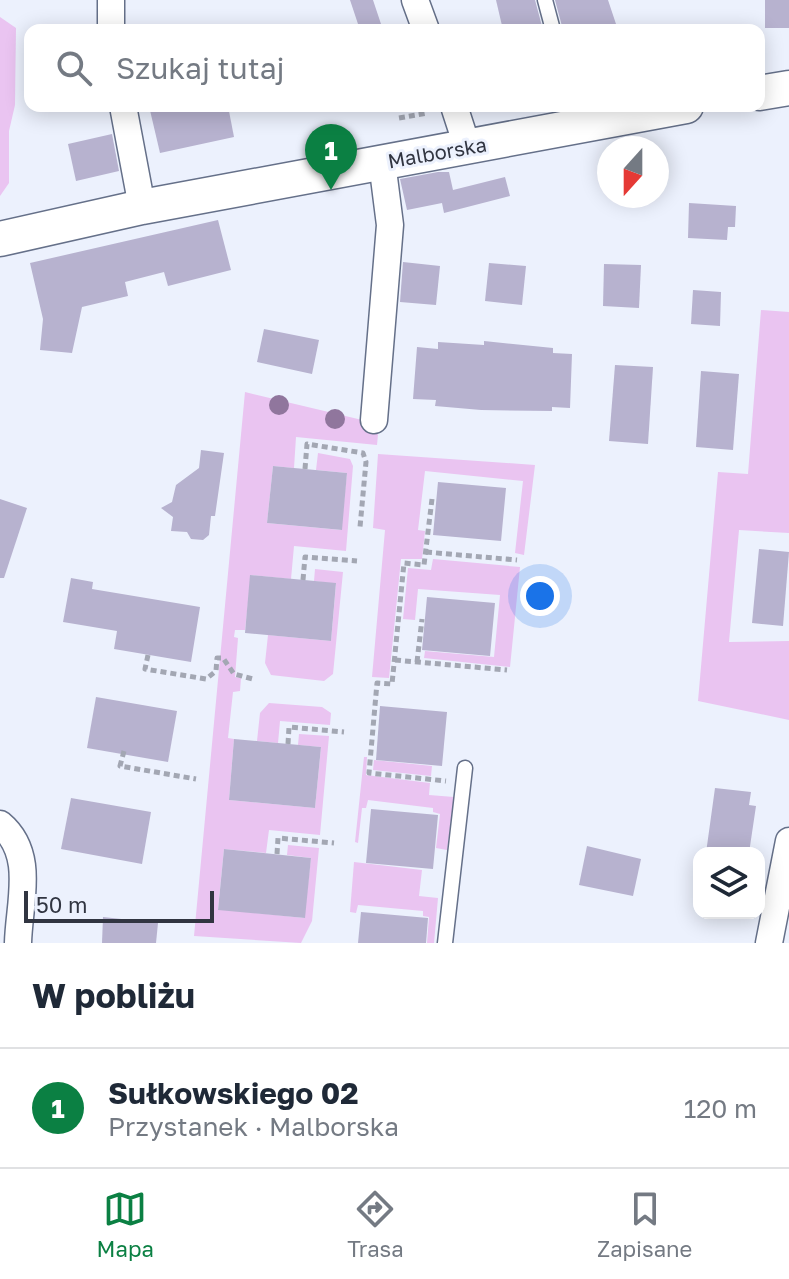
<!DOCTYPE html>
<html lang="pl">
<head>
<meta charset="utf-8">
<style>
	:root { --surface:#fff; --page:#f2f2f3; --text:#1f2937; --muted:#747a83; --line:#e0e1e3; --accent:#0b8043 }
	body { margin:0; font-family:"Golos Text",sans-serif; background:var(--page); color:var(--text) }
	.controls { position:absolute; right:24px; bottom:24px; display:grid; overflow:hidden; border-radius:16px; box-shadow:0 4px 20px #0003 }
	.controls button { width:72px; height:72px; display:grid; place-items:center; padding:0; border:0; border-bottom:2px solid var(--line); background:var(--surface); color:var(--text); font:40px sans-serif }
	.compass { position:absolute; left:597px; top:136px; width:72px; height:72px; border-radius:50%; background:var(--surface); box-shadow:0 4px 20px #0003; rotate:201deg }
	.scale { position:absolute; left:24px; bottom:20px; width:190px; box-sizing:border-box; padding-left:8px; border:4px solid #313541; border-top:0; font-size:22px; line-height:28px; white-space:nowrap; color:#313541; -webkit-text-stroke:6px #ecf1fd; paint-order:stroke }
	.you { position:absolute; left:540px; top:596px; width:28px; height:28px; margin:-20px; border:6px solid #fff; border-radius:50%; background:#1a73e8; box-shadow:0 0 0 12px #1a73e833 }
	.badge { display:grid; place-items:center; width:52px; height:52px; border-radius:50%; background:var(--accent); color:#fff; font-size:26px; font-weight:700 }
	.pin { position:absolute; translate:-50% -66px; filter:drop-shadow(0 2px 4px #0008) }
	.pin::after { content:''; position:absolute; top:42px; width:28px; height:24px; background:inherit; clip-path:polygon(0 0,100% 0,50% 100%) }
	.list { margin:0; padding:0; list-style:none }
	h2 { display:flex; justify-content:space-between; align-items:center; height:104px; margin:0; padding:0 32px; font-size:34px }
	h2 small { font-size:26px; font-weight:400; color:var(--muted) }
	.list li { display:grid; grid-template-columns:52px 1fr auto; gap:24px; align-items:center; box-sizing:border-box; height:120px; padding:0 32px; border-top:2px solid var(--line) }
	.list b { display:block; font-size:30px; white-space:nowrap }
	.list p { margin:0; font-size:26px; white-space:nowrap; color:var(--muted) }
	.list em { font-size:26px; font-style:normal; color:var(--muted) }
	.icon { flex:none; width:44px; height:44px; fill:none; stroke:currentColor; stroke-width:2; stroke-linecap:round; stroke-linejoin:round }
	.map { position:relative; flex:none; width:789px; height:943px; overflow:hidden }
	.search { position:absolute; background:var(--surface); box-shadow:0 4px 20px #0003; left:24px; right:24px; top:24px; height:88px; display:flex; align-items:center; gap:20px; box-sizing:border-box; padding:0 28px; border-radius:16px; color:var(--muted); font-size:30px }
	.sheet { height:224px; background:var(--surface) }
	nav { display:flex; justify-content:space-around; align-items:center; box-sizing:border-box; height:112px; border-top:2px solid var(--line); background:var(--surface); font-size:22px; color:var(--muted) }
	nav a { display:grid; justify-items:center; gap:4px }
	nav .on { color:var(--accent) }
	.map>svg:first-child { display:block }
	.green { fill:#eac4f1 }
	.building { fill:#b7b2cf }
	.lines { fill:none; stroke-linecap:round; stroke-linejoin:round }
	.service-casing { stroke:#657089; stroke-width:17 }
	.minor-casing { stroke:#657089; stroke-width:29 }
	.tertiary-casing { stroke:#657089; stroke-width:37 }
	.path { stroke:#a3a7b3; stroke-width:5; stroke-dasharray:6 4; stroke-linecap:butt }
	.service { stroke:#fff; stroke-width:14 }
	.minor { stroke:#fff; stroke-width:26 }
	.tertiary { stroke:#fff; stroke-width:34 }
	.tree { fill:#90769d }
	.labels { text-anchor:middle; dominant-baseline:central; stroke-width:6; stroke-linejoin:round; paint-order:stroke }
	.street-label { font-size:20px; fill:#313541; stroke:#ecf1fd }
</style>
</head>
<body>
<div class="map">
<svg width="789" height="943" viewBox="0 0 789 943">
	<rect width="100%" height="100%" fill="#ecf1fd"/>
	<g class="green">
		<path d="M 0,17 L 16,28 L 15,105 L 9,131 L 9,183 L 0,196 Z"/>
		<path d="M 761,310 L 789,312 L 789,533 L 739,530 L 729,642 L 789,641 L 789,720 L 698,701 L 718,472 L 748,474 Z"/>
		<path d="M 245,392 L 379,424 L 377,445 L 296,437 L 294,468 L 273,466 L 267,523 L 341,530 L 347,473 L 316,470 L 318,453 L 350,459 L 353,466 L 346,551 L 294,546 L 291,579 L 251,575 L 245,630 L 235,630 L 234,637 L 238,638 L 235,677 L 241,678 L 240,691 L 233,692 L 228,738 L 234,739 L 229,800 L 315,808 L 321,747 L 298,745 L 299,734 L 329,736 L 320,835 L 269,830 L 266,853 L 224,849 L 218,909 L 304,918 L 311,858 L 287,855 L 288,845 L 319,848 L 312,921 L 301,943 L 194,936 Z"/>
		<path d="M 378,454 L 535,465 L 524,555 L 515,553 L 523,481 L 425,471 L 418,530 L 425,531 L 422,559 L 401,559 L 389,678 L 372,677 L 385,530 L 373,528 Z"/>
		<path d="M 433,559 L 520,567 L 510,667 L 424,658 L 425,651 L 494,657 L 500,595 L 418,589 L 415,620 L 403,619 L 408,568 L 431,570 Z"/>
		<path d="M 315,569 L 343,572 L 333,674 L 324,681 L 271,675 L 265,663 L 268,635 L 331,641 L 336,584 L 314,581 Z"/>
		<path d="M 269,703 L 322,707 L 331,713 L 330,725 L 280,721 L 278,743 L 257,741 L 260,713 Z"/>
		<path d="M 364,757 L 367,757 L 366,775 L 430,783 L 429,795 L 454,797 L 447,850 L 436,848 L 440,814 L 433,812 L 433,808 L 368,800 L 366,808 L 362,808 L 358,843 L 355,842 Z"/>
		<path d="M 374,760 L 432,766 L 431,776 L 373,770 Z"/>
		<path d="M 354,862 L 422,870 L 419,896 L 438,898 L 434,943 L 427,943 L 429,917 L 423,916 L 423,911 L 358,905 L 356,913 L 350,912 Z"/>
	</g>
	<g class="building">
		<path d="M 350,0 L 373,0 L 383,30 L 360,30 Z"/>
		<path d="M 496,0 L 535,0 L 543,30 L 503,30 Z"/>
		<path d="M 555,0 L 608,0 L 618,30 L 563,30 Z"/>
		<rect x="765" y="0" width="24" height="28"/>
		<path d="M 149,106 L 228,106 L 234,137 L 160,153 Z"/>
		<path d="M 112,134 L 119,171 L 76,181 L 68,144 Z"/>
		<path d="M 438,172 L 449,172 L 453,190 L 505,177 L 510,196 L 444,213 L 442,203 L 407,210 L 400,179 Z"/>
		<path d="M 689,203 L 736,206 L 735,227 L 728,227 L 727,240 L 688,238 Z"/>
		<path d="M 218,220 L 231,270 L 168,286 L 164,272 L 125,282 L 128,296 L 82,307 L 72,353 L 40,350 L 43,319 L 30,263 Z"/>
		<path d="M 403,262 L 440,266 L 436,305 L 400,302 Z"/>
		<path d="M 489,263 L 526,266 L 522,305 L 485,301 Z"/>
		<path d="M 604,264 L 641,265 L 639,308 L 603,306 Z"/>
		<path d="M 693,290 L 721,292 L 720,326 L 691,324 Z"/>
		<path d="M 264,329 L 319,340 L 312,374 L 257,362 Z"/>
		<path d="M 484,341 L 553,348 L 553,353 L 572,354 L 570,408 L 552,407 L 552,411 L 481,410 L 435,406 L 436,400 L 413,399 L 417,347 L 438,349 L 438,342 L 484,345 Z"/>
		<path d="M 615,365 L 653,367 L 648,444 L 609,441 Z"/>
		<path d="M 701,371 L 739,374 L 733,450 L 696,447 Z"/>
		<path d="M 201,450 L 224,453 L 215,516 L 211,516 L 209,535 L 203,540 L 191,539 L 187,532 L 171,531 L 173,517 L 161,508 L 172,502 L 176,485 L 199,468 Z"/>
		<path d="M 273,466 L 347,473 L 342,530 L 267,523 Z"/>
		<path d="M 438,482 L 506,488 L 501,541 L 433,535 Z"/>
		<path d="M 0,499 L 27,508 L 4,578 L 0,578 Z"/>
		<path d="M 759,549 L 789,552 L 783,626 L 752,623 Z"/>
		<path d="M 250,575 L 336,583 L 331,641 L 245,633 Z"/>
		<path d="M 71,578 L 93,582 L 92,589 L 200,607 L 191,662 L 114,649 L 117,631 L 63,622 Z"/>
		<path d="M 427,597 L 495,603 L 490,656 L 422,650 Z"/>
		<path d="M 96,697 L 177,711 L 168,762 L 87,748 Z"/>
		<path d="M 380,706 L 447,712 L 442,766 L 376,760 Z"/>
		<path d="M 234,739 L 321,747 L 315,808 L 229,800 Z"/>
		<path d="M 715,788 L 751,792 L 749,805 L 756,806 L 749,853 L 706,853 Z"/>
		<path d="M 71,798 L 151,812 L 142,864 L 61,849 Z"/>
		<path d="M 371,809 L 438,815 L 433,869 L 366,863 Z"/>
		<path d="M 587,846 L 641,859 L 633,896 L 579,885 Z"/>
		<path d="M 224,849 L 311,858 L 305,918 L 218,910 Z"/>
		<path d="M 361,912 L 428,918 L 426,943 L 358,943 Z"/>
		<path d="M 103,917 L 158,923 L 156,943 L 102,943 Z"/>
	</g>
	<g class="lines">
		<g class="service-casing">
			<g id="service">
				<path d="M 545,0 L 553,30"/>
				<path d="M 445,943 L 465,768"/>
			</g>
		</g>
		<g class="minor-casing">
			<g id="minor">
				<path d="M 111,0 L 111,30"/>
				<path d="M 415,0 L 426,30"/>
				<path d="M 123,106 L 142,207"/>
				<path d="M 454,106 L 467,146"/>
				<path d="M 374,420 L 390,225 L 382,162"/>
				<path d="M 0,824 C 36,854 19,902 18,943"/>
				<path d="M 769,943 L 789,841"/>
			</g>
		</g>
		<g class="tertiary-casing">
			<g id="tertiary">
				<path d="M 759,93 L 789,88"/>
				<path d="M 0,239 L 142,207 L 686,106"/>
			</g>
		</g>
		<g class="path">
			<path d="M 399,118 L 428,113"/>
			<path d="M 305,469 L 307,444 L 363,453 L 366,462 L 360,527"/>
			<path d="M 432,499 L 424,565 L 404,563 L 392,684 L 377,683 L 369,773 L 446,781"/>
			<path d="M 426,552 L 517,560"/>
			<path d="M 303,580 L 305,557 L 357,561"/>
			<path d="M 148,655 L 145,669 L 206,679 L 216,671 L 217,658 L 223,658 L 234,674 L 253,679"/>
			<path d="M 395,660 L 507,670"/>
			<path d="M 417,662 L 422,619"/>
			<path d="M 288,744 L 289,727 L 344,732"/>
			<path d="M 124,751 L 120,766 L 196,779"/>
			<path d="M 277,854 L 278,838 L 334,843"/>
		</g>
		<use href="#service" class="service"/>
		<use href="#minor" class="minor"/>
		<use href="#tertiary" class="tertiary"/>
	</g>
	<g class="tree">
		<circle cx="279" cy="405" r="10"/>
		<circle cx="335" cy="419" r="10"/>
	</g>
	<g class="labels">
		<g class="street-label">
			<text transform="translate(437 152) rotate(-10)">Malborska</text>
		</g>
	</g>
</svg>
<div class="controls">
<button><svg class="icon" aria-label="layers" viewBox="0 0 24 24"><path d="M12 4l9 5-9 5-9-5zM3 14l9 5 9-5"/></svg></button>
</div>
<svg class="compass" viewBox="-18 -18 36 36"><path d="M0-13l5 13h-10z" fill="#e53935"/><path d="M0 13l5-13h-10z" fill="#747a83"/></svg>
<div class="scale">50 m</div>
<div class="you"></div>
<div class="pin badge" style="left:331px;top:190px">1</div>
<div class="search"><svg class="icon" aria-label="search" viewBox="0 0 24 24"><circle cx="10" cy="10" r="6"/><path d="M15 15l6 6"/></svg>Szukaj tutaj</div>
</div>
<section class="sheet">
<h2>W pobliżu<small></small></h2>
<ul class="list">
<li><span class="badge">1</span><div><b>Sułkowskiego 02</b><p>Przystanek · Malborska</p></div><em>120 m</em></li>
</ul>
</section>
<nav>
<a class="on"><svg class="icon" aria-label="map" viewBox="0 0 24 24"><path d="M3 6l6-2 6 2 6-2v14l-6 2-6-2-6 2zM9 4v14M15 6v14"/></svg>Mapa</a>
<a><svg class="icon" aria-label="directions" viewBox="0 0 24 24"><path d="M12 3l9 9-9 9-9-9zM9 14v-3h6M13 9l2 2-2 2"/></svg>Trasa</a>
<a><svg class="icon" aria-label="saved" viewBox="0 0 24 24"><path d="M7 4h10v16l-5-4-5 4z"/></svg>Zapisane</a>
</nav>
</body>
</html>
